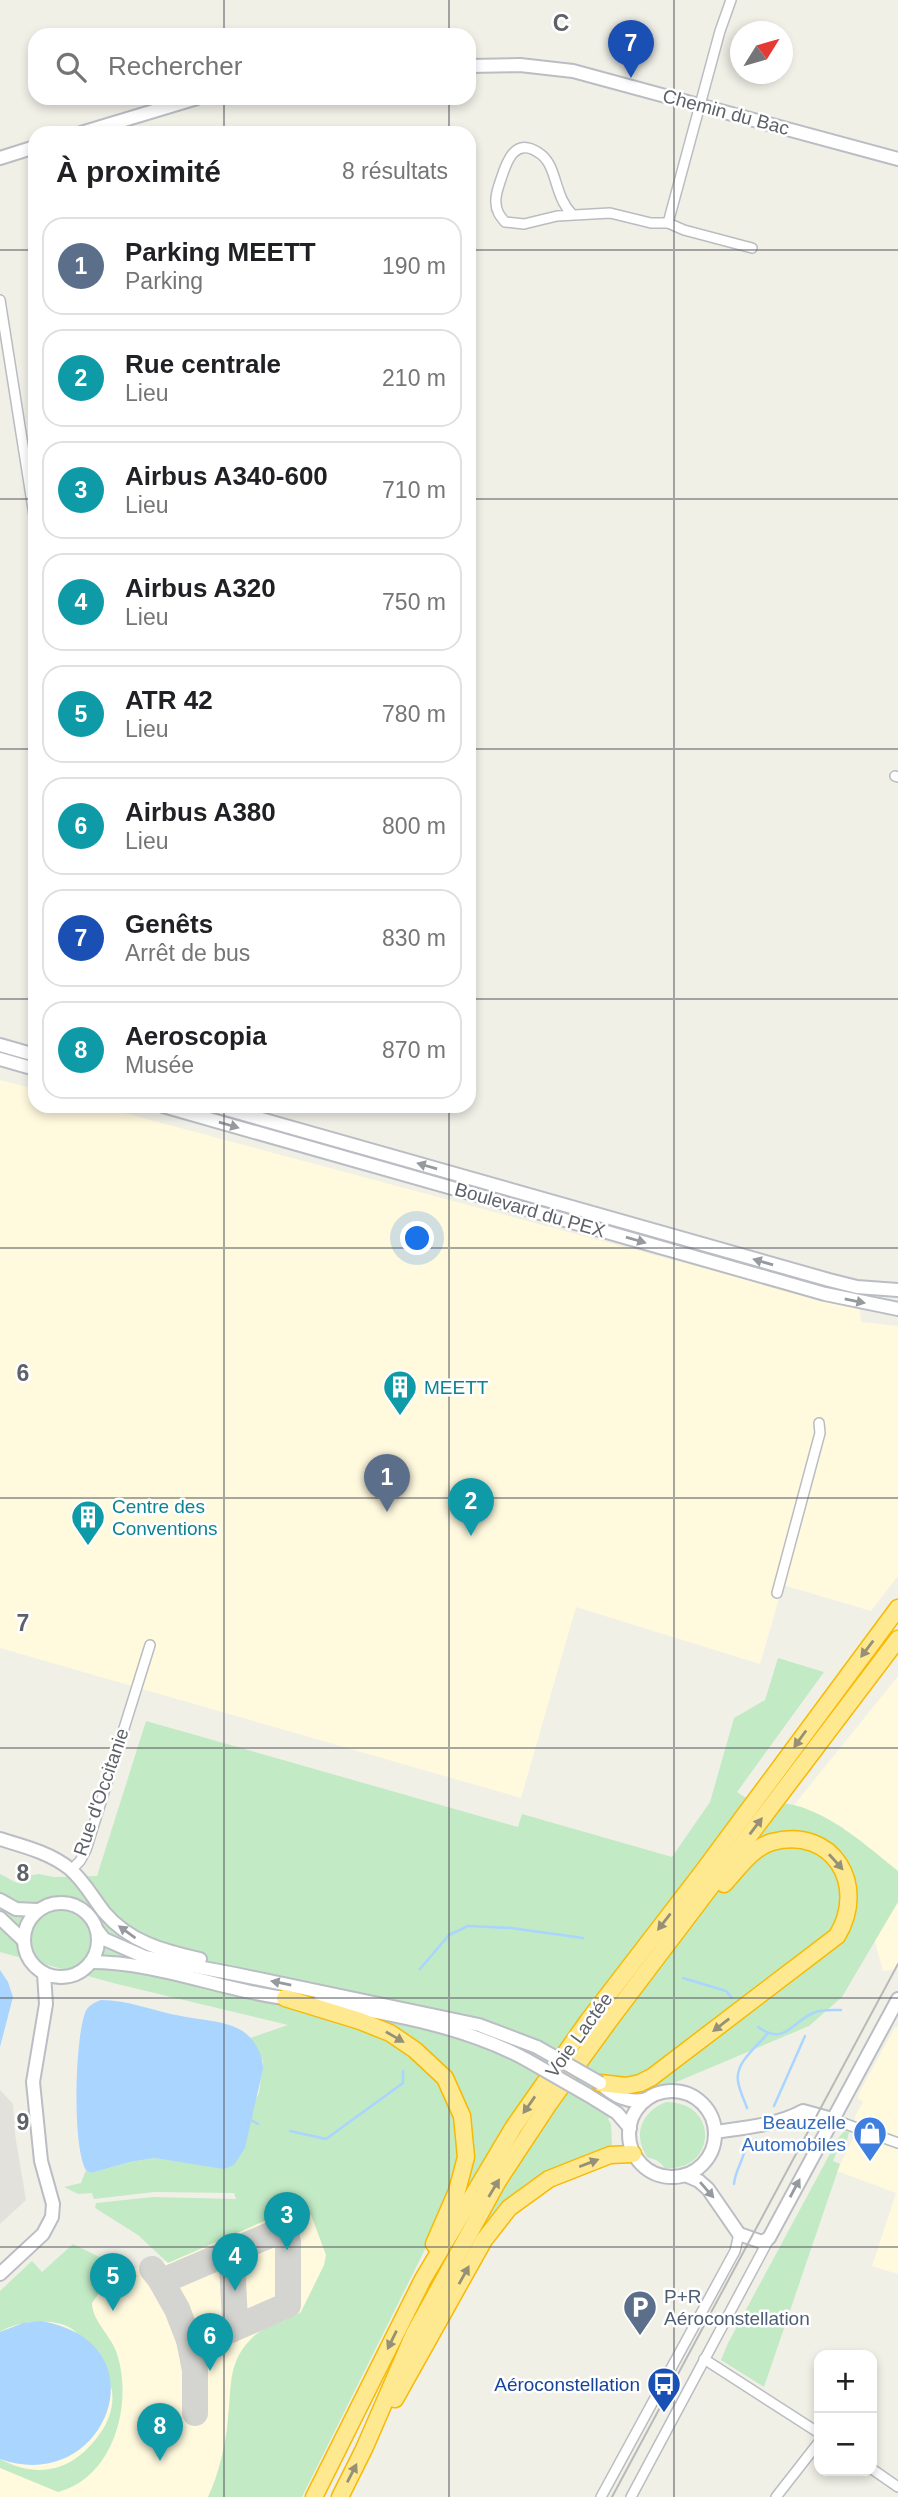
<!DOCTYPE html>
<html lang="fr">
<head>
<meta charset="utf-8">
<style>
	:root { --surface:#fff; --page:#f6f6f6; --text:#202124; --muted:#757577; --line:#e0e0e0; --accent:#f64429 }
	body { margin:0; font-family:Arial,sans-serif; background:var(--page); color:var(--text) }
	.controls { position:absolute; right:21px; bottom:21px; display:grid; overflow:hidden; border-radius:14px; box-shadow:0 4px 10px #0003 }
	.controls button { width:63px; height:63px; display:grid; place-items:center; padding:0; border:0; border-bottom:2px solid var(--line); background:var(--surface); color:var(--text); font:35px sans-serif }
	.compass { position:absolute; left:730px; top:21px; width:63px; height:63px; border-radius:50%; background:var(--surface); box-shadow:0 4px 10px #0003; rotate:53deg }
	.you { position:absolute; left:418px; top:1239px; width:24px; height:24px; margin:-18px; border:5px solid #fff; border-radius:50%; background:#1a73e8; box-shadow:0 0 0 10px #1a73e833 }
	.badge { display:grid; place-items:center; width:46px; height:46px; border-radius:50%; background:var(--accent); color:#fff; font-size:23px; font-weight:700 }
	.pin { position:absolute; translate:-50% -58px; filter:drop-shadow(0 2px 4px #0008) }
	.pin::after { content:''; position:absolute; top:37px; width:24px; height:21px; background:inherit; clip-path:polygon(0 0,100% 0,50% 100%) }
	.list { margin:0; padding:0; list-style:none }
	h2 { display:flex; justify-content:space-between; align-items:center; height:91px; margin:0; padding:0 28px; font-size:30px }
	h2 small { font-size:23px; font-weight:400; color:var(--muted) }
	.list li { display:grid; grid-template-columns:46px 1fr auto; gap:21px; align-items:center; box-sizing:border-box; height:98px; margin:0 14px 14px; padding:0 14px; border:2px solid var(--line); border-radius:21px }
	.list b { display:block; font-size:26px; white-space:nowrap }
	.list p { margin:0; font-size:23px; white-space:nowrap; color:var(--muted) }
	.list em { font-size:23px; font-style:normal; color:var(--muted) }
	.icon { flex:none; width:38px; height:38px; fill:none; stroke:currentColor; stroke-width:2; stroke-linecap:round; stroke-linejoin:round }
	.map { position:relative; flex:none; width:898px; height:2497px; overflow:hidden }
	.search { position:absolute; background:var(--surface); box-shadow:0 4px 10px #0003; left:28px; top:28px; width:448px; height:77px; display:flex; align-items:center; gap:18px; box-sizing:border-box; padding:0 24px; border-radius:21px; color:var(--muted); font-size:26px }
	.panel { position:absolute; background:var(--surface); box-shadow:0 4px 10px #0003; left:28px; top:126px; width:448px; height:987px; border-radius:21px }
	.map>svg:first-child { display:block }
	.commercial { fill:#fff9de }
	.industrial { fill:#e2e1db }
	.green { fill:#c2eac5 }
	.water { fill:#a9d5ff }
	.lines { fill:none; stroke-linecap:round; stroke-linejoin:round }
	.stream { stroke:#a9d5ff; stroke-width:2.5 }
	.taxiway { stroke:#d4d4d0; stroke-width:26 }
	.street-casing { stroke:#b9bcc1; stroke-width:12 }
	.secondary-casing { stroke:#babdc3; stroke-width:16 }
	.highway-casing { stroke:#f8b900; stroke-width:19 }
	.street { stroke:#fff; stroke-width:9 }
	.secondary { stroke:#fff; stroke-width:12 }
	.highway { stroke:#ffe990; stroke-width:16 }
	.tram { stroke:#b8b9b9; stroke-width:2 }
	.secondary-bridge-casing { stroke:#babdc3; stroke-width:16; stroke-linecap:butt }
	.secondary-bridge { stroke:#fff; stroke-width:12 }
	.oneway { fill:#96999d }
	.oneway2 { fill:#969176 }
	.grid { fill:none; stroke:#5e6268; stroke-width:2; stroke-opacity:0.55 }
	.labels { text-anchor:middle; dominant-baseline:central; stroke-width:5; stroke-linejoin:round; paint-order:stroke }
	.street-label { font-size:19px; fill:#5e6268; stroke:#fff }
	.culture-label { font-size:19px; fill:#0d838f; stroke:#fff; text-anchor:start }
	.shop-label { font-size:19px; fill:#366cbe; stroke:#fff; text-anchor:end }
	.service-label { font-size:19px; fill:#4e5e75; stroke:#fff; text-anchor:start }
	.transit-label { font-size:19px; fill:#164399; stroke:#fff; text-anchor:end }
	.grid-label { font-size:23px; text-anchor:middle; font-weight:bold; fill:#5e6268; stroke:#fff; stroke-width:5; stroke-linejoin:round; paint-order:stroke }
</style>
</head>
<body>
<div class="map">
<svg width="898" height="2497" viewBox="0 0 898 2497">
	<rect width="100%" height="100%" fill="#f1f0e7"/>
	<g class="commercial">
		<path d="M 0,1080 L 35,1089 L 35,1106 L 98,1106 L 860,1310 L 861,1322 L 898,1326 L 898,1576 L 871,1611 L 783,1585 L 760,1664 L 576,1607 L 521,1798 L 0,1648 Z"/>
		<path d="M 898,1676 L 898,1969 L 883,1971 L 843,1827 L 794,1805 Z"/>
		<path d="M 895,2027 L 898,2027 L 898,2274 L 872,2266 L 896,2193 L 837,2171 L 855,2134 L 855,2116 L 863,2102 L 858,2098 L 859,2093 Z"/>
		<path d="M 302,2205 L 310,2209 L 333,2259 L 216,2497 L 0,2497 L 0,2309 L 97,2275 L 165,2262 Z"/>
	</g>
	<path class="industrial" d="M 0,2090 L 13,2104 L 15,2134 L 26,2200 L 0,2224 Z"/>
	<g class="green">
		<path d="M 778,1658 L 824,1672 L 737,1792 C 754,1806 774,1800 794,1805 C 833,1815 867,1846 898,1871 L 898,1902 L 842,1997 L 809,2026 L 674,2083 C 655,2084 642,2096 624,2094 L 608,2119 L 611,2124 L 612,2145 L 589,2153 L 530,2185 L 480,2237 L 477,2235 L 463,2192 L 469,2160 L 453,2113 C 461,2153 458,2168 446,2207 L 302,2497 L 208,2497 C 219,2474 226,2443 228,2418 C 232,2385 227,2362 253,2337 C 267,2324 286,2323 301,2312 L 324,2265 L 326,2255 L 311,2215 L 302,2208 L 292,2209 L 168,2263 L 138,2235 L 95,2208 L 96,2203 L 153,2197 L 236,2199 L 234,2193 L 154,2192 L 94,2199 L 92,2193 L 78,2194 L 64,2187 L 81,2183 L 86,2170 L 91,2173 L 130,2162 L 154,2158 L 224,2168 L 259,2093 L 263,2061 L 250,2038 L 288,2025 L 117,1984 L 0,1952 L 0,1874 L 17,1883 L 25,1876 L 39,1874 L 54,1877 L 97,1876 L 146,1721 L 518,1827 L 522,1814 L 672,1857 L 710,1802 L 734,1718 L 765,1700 Z"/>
		<path d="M 666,2102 C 721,2102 716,2173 664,2168 C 663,2163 652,2157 648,2158 C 632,2135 641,2112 666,2102 Z"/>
		<path d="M 845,2131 L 849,2132 L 847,2140 L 842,2139 L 833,2161 L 840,2164 L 764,2387 L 721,2360 L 728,2343 L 839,2137 Z"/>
		<path d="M 73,2244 L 138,2276 L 99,2293 L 92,2303 C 92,2320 110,2335 116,2351 C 134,2401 115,2477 58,2492 L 0,2468 L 0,2459 C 41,2481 76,2469 101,2432 C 109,2421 114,2405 112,2391 C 111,2382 101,2372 96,2364 C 90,2354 84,2341 76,2332 C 59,2316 18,2320 0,2332 L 0,2291 L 32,2261 L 42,2272 Z"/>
	</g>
	<g class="water">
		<path d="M 0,1970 L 8,1982 L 13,1997 L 0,2047 Z"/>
		<path d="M 101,2000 C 128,2000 154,2011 181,2016 C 199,2020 222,2020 239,2029 C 253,2036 263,2053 263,2069 L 245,2148 L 234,2165 L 224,2169 L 154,2158 L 130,2162 L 91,2173 L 86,2170 C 72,2146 75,2040 85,2013 C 88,2005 94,2003 101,2000 Z"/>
		<path d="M 41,2321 C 166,2342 105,2497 0,2459 L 0,2332 L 23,2323 Z"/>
	</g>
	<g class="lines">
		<g class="stream">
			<path d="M 420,1969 L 449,1935 L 468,1926 L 511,1928 L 583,1938"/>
			<path d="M 683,1978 L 726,1991 L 732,1998"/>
			<path d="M 758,2027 C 784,2046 791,2023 813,2013 C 821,2009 832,2010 841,2010"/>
			<path d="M 774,2106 L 805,2036"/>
			<path d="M 747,2108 C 744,2099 739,2090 738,2081 C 735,2062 758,2046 767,2034"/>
			<path d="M 251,2120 L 258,2124"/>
			<path d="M 290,2131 L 326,2139 L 403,2083 L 403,2071"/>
			<path d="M 734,2184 C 735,2170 745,2158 746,2144 L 756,2139"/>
		</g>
		<g class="taxiway">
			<path d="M 224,2255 L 229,2256 L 232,2261 L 235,2322 L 231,2330"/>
			<path d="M 152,2269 L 160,2279 L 165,2280 L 277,2232 L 285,2235 L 288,2241 L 288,2305 L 198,2344 L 189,2340 L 177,2309 L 160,2279"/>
			<path d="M 189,2340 L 195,2370 L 195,2413"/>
		</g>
		<g class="street-casing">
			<g id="street">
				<path d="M 572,214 C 553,195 558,165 539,153 C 514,136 506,163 500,182 C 498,188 495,196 496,203 C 496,211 500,216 505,222 L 524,224 L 557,216 L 610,213 L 651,223 L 668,223 L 684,230 L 752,248"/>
				<path d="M 668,223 L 720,31 L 731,0"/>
				<path d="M 0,300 L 34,515"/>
				<path d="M 895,776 L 898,777"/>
				<path d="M 777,1593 L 820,1433 L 819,1423"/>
				<path d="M 71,1870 L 80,1861 L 86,1850 L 150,1645"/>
				<path d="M 832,2119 L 898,2143"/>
				<path d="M 704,2359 L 819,2433"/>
				<path d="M 872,2469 L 898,2487"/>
				<path d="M 601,2497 L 735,2251 L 739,2234"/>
				<path d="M 631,2497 L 769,2239"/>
				<path d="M 776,2497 L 819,2442"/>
			</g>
		</g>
		<g class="secondary-casing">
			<g id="secondary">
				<path d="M 469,66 L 520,65 L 573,71 L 898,159"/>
				<path d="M 81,133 L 197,98"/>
				<path d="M 0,158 L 35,147"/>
				<path d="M 0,1045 L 35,1055"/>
				<path d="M 0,1059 L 35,1069"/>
				<path d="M 163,1106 L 825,1294 L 898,1309"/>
				<path d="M 215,1106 L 829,1280 L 857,1287 L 898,1290"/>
				<path d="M 0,1839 C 23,1846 51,1853 70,1869 C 84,1881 93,1898 104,1912 C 129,1942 164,1951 200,1959"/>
				<path d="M 0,1900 L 16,1909 L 37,1910"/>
				<circle cx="61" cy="1940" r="37"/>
				<path d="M 0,1918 L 23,1940"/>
				<path d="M 97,1930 L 104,1939 L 145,1957 L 235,1974 L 479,2025 L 537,2047"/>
				<path d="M 91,1962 C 159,1962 226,1992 293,1999"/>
				<path d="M 319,2002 C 388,2013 465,2026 527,2060"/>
				<path d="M 600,2083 C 614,2096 628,2104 647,2099"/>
				<circle cx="672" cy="2134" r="43"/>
				<path d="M 588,2095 L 617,2113 L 630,2128"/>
				<path d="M 715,2132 C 743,2128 778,2125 803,2111 L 832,2119"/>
				<path d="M 685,2175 L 699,2181 L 708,2189 L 739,2234 L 762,2242 L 769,2238 L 898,1999"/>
				<path d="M 0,2274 L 43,2234 L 52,2217 L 53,2204 L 41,2161 L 33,2082 L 46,2004 L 44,1974"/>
			</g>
		</g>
		<g class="highway-casing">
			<g id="highway">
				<path d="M 285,1998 L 360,2021 L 390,2033 L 415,2050 L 445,2078 L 462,2116 L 466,2157 L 457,2191 L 434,2244"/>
				<path d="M 600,2083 L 626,2086 L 640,2083 L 652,2077 L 837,1936 C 868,1885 833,1826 772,1842 C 753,1847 737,1870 724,1884"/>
				<path d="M 395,2399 L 484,2240 L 509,2208 L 549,2179 L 610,2155 L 633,2154"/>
				<path d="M 314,2497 L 423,2279 L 513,2128 L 588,2021 L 701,1874 L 898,1608"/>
				<path d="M 340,2497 L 364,2449 L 414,2334 L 498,2181 L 548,2105 L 609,2021 L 898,1639"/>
			</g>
		</g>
		<use href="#street" class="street"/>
		<use href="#secondary" class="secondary"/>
		<use href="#highway" class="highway"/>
		<path class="tram" d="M 612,2497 L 898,1964"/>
		<g class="secondary-bridge-casing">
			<g id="secondary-bridge">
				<path d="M 537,2047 L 600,2083"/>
				<path d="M 527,2060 L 588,2095"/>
			</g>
		</g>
		<use href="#secondary-bridge" class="secondary-bridge"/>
	</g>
	<defs><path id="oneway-solid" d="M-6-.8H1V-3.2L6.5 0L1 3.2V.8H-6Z" transform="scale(1.75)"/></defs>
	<g class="oneway">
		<use href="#oneway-solid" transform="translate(229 1125) rotate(16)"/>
		<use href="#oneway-solid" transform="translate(427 1166) rotate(-164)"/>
		<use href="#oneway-solid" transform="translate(636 1240) rotate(16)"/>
		<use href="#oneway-solid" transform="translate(763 1262) rotate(-164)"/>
		<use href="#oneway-solid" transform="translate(855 1301) rotate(12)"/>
		<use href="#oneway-solid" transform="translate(127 1932) rotate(-144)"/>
		<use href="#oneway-solid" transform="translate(281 1983) rotate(-168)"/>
		<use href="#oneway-solid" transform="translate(795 2188) rotate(-62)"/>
		<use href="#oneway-solid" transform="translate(707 2190) rotate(49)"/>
	</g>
	<g class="oneway2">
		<use href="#oneway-solid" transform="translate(867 1649) rotate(127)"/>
		<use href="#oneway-solid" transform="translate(800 1739) rotate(126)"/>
		<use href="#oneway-solid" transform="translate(756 1826) rotate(-53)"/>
		<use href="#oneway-solid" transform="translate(836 1862) rotate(48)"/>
		<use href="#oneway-solid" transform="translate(664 1922) rotate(128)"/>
		<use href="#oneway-solid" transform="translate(721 2025) rotate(142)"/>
		<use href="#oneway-solid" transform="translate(395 2037) rotate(30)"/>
		<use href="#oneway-solid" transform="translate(529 2105) rotate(125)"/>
		<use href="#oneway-solid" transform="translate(589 2163) rotate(-21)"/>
		<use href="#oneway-solid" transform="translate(494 2188) rotate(-59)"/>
		<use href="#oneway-solid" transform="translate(464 2275) rotate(-61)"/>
		<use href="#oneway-solid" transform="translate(392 2340) rotate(116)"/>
		<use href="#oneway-solid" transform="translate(352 2473) rotate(-63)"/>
	</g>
	<path class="grid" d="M 224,0 L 224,35M 449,0 L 449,35M 674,0 L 674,2497M 224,98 L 224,133M 449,98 L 449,133M 0,250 L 35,250M 469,250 L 898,250M 0,499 L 35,499M 469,499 L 898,499M 0,749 L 35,749M 469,749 L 898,749M 0,999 L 35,999M 469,999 L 898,999M 224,1106 L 224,2497M 449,1106 L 449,2497M 0,1248 L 898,1248M 0,1498 L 898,1498M 0,1748 L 898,1748M 0,1998 L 898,1998M 0,2247 L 898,2247"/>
	<defs>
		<g id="building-pin" transform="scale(1.75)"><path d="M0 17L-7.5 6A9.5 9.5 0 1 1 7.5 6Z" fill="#0f9aa8" stroke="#fff"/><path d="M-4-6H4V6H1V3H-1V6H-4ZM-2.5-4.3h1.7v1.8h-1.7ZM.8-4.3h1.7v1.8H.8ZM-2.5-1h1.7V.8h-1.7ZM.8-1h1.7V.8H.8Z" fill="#fff"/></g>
		<g id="shop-pin" transform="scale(1.75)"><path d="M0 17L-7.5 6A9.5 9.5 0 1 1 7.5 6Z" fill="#3f7fe0" stroke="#fff"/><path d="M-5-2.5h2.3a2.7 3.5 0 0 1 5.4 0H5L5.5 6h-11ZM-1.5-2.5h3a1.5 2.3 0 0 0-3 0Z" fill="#fff"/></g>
		<g id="parking-pin" transform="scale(1.75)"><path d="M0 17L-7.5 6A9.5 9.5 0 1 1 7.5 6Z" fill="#5c6f8a" stroke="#fff"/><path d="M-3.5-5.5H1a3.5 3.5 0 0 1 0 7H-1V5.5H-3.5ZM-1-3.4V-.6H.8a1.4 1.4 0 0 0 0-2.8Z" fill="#fff"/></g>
		<g id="bus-pin" transform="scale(1.75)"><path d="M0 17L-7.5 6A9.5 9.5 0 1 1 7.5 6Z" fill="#1a4fb4" stroke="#fff"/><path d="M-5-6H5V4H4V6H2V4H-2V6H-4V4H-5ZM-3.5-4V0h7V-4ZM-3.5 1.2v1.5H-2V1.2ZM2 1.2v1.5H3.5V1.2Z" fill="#fff"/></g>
	</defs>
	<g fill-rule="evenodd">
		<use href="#building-pin" x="400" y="1387"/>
		<use href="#building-pin" x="88" y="1517"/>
		<use href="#shop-pin" x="870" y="2133"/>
		<use href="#parking-pin" x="640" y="2307"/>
		<use href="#bus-pin" x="664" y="2384"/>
	</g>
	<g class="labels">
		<g class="street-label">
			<text transform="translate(726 112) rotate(15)">Chemin du Bac</text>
			<text transform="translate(530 1210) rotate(16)">Boulevard du PEX</text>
			<text transform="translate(101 1792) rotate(-71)">Rue d'Occitanie</text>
			<text transform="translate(579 2035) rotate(-54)">Voie Lactée</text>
		</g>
		<g class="culture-label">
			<text x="424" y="1387">MEETT</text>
			<text x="112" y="1506">Centre des<tspan x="112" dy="22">Conventions</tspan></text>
		</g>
		<g class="shop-label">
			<text x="846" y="2122">Beauzelle<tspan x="846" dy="22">Automobiles</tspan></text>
		</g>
		<g class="service-label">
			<text x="664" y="2296">P+R<tspan x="664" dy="22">Aéroconstellation</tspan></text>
		</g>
		<g class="transit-label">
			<text x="640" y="2384">Aéroconstellation</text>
		</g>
	</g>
	<g class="grid-label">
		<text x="561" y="31">C</text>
		<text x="23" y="1381">6</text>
		<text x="23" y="1631">7</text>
		<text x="23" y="1881">8</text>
		<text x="23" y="2130">9</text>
	</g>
</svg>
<div class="controls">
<button>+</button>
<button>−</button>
</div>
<svg class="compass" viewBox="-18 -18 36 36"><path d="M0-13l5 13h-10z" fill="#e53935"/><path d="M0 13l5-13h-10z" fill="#757577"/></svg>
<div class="you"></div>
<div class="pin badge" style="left:387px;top:1512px;background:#5c6f8a">1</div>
<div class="pin badge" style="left:471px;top:1536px;background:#0f9aa8">2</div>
<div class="pin badge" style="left:287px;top:2250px;background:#0f9aa8">3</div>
<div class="pin badge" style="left:235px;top:2291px;background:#0f9aa8">4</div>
<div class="pin badge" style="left:113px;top:2311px;background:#0f9aa8">5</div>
<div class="pin badge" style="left:210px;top:2371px;background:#0f9aa8">6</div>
<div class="pin badge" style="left:631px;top:78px;background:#1a4fb4">7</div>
<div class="pin badge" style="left:160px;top:2461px;background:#0f9aa8">8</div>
<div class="search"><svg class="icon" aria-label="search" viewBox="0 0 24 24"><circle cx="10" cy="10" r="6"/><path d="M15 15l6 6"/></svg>Rechercher</div>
<section class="panel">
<h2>À proximité<small>8 résultats</small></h2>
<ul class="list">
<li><span class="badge" style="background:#5c6f8a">1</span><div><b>Parking MEETT</b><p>Parking</p></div><em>190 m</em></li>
<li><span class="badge" style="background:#0f9aa8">2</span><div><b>Rue centrale</b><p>Lieu</p></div><em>210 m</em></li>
<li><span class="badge" style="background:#0f9aa8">3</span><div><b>Airbus A340-600</b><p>Lieu</p></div><em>710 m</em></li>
<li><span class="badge" style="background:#0f9aa8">4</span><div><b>Airbus A320</b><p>Lieu</p></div><em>750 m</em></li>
<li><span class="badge" style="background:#0f9aa8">5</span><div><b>ATR 42</b><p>Lieu</p></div><em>780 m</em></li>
<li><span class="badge" style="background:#0f9aa8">6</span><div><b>Airbus A380</b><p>Lieu</p></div><em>800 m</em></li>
<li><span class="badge" style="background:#1a4fb4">7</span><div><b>Genêts</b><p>Arrêt de bus</p></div><em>830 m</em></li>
<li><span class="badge" style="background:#0f9aa8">8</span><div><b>Aeroscopia</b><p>Musée</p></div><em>870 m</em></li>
</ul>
</section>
</div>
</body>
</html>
